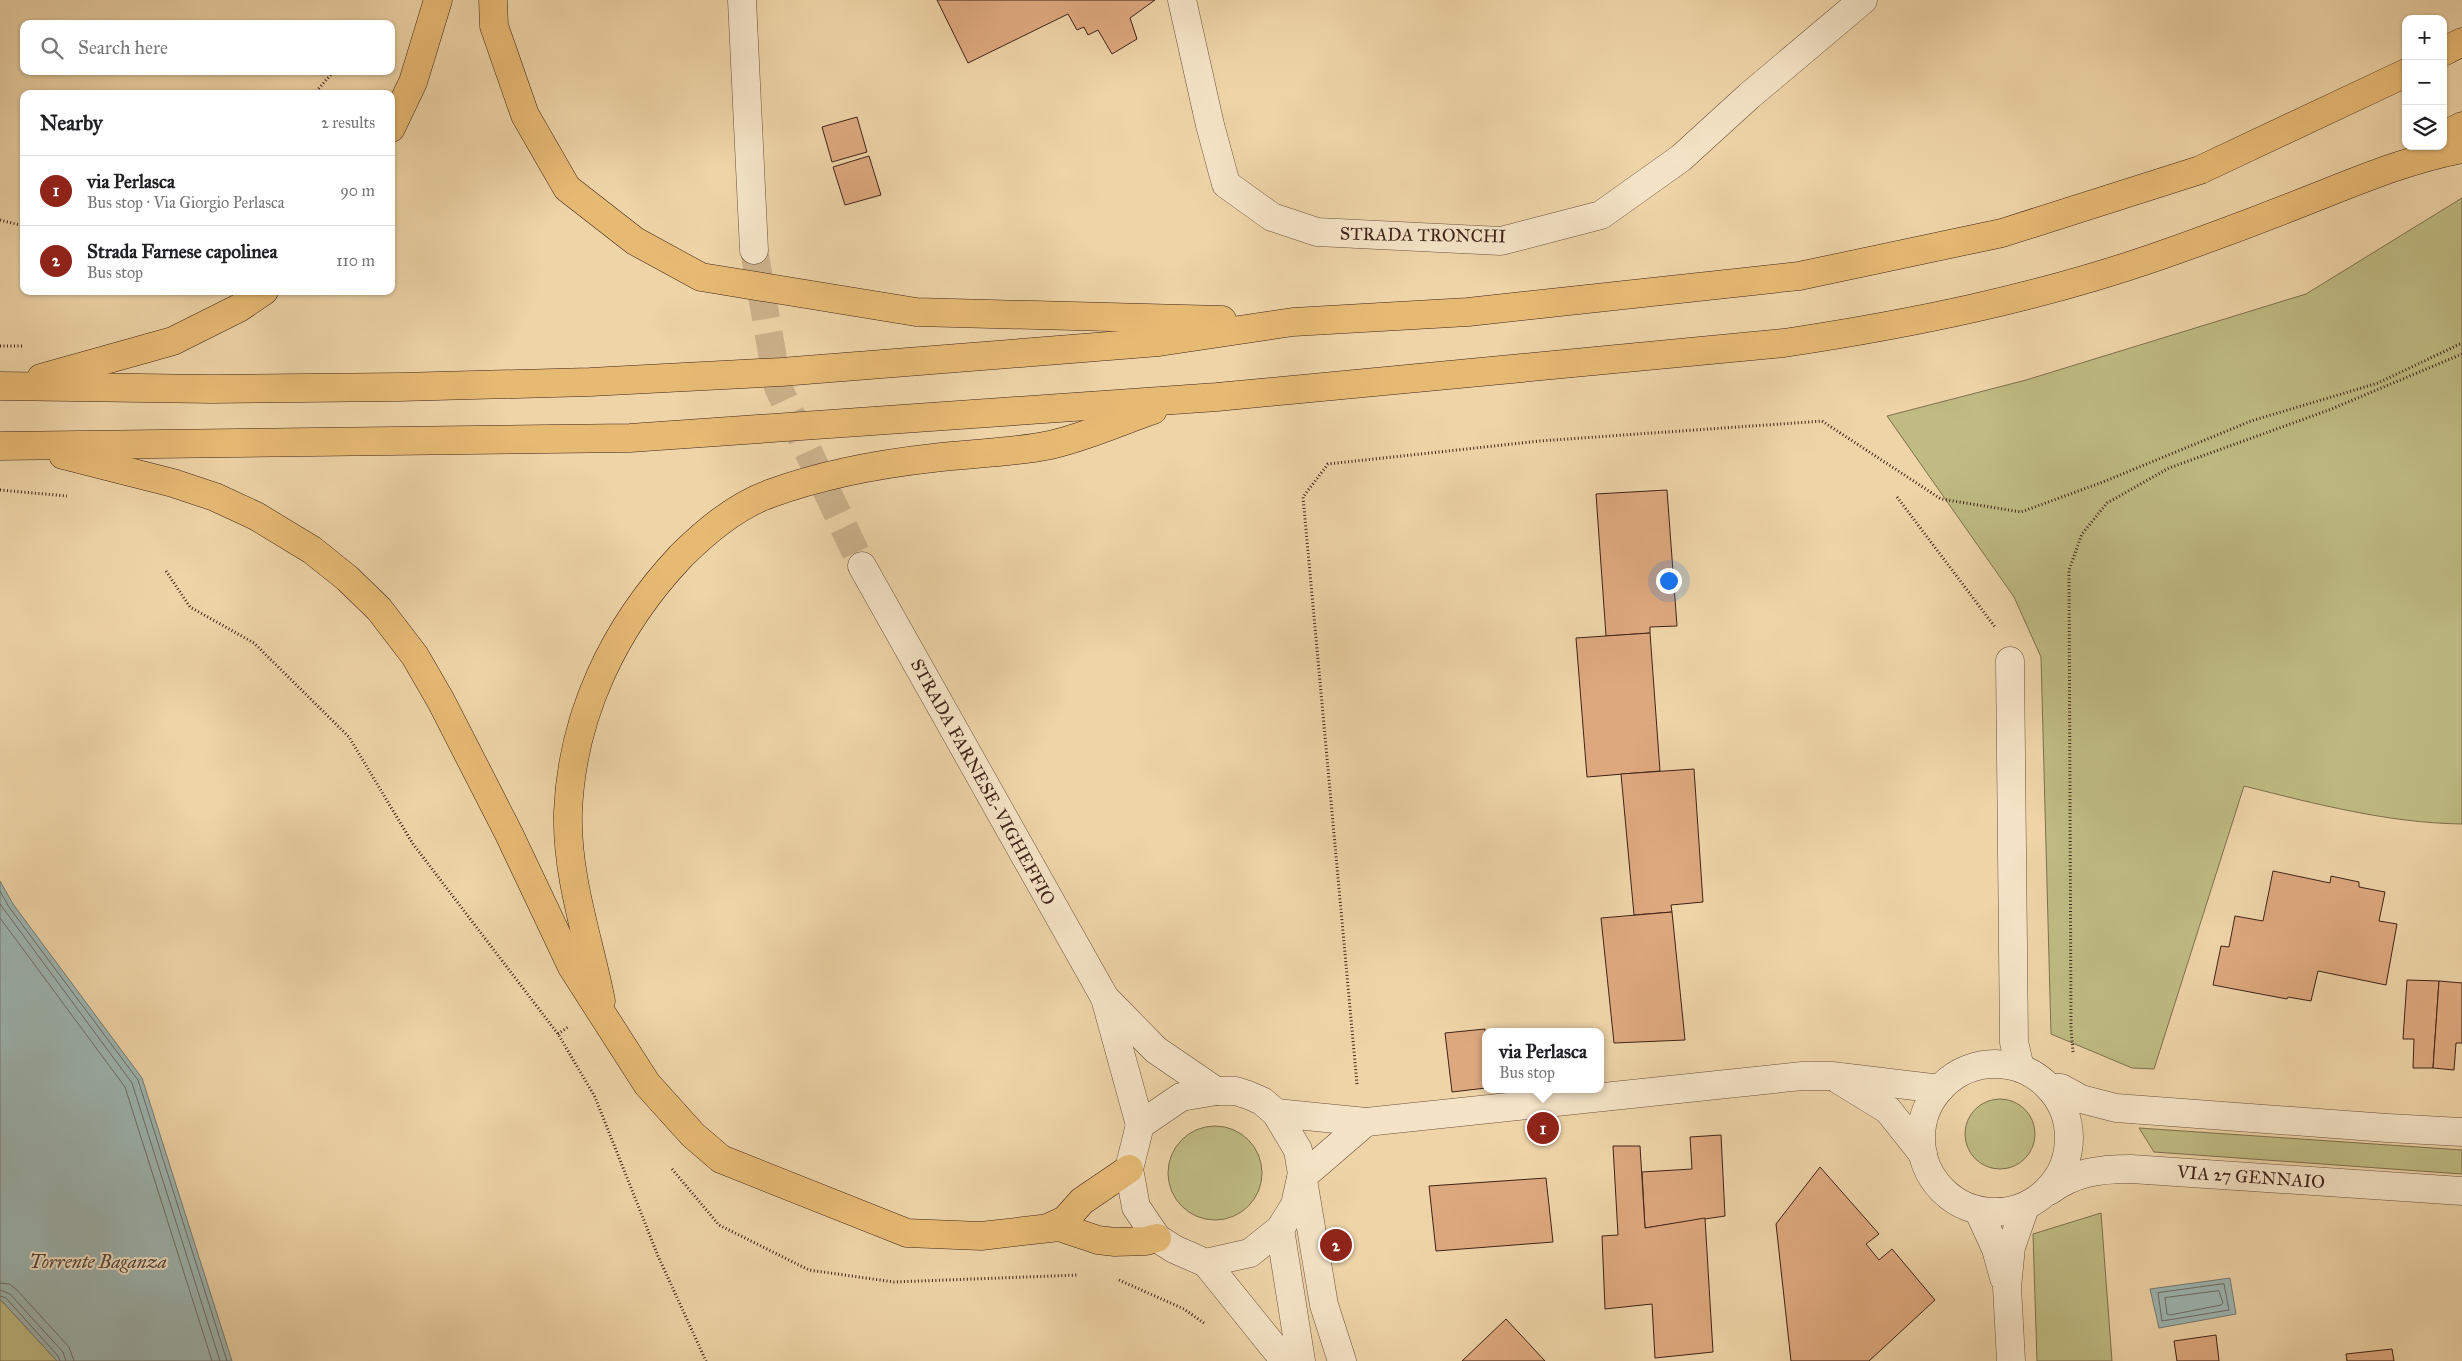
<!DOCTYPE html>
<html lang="en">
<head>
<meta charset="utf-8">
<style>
	:root { --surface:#fff; --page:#f6f6f6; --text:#202124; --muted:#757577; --line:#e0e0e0; --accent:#8f2418 }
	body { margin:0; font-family:"IM FELL Great Primer",serif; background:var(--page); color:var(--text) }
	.controls { position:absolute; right:15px; top:15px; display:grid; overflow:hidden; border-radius:10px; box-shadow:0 1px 4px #0004 }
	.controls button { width:45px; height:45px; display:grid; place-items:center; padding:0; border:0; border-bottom:1px solid var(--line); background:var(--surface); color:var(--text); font:25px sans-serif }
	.you { position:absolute; left:1668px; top:580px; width:18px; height:18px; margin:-12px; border:4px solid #fff; border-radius:50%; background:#1a73e8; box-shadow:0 0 0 8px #1a73e833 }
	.badge { display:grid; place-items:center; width:32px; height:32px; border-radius:50%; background:var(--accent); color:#fff; font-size:16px; font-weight:700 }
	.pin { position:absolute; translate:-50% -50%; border:2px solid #fff; box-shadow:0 1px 5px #0006 }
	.popup { position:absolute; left:1482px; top:1028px; width:122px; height:65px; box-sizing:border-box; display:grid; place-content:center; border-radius:10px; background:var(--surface); filter:drop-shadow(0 1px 4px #0005); font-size:16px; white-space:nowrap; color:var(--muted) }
	.popup b { font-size:19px; color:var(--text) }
	.popup::after { content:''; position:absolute; left:50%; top:100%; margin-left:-10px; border:10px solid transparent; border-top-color:var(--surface) }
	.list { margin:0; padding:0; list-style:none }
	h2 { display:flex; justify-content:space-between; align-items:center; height:65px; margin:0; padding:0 20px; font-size:21px }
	h2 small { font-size:16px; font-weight:400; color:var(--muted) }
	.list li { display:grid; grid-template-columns:32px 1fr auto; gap:15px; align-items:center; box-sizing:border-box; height:70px; padding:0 20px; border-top:1px solid var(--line) }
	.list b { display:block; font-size:19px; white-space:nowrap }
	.list p { margin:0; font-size:16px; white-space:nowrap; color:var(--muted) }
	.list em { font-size:16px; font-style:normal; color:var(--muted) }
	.icon { flex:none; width:28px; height:28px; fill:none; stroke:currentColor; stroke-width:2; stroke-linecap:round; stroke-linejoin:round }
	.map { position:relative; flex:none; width:2462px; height:1361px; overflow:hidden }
	.search { position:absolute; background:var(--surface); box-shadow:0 1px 4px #0004; left:20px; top:20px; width:375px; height:55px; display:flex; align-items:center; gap:12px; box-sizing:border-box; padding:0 18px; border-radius:10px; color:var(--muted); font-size:19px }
	.panel { position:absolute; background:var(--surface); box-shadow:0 1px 4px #0004; left:20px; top:90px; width:375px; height:205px; border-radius:10px }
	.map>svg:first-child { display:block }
	.green { fill:#bfbb83; stroke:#7f6f4e }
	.water { fill:#9db6b2; stroke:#777b75 }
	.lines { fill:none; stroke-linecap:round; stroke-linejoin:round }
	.shore { stroke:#6e6c66; stroke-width:1 }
	.building { fill:#dea87e; stroke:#3f2319 }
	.minor-tunnel { stroke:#cbb18b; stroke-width:28; stroke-dasharray:28 14; stroke-linecap:butt }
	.minor-casing { stroke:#6b4f3c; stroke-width:29 }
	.highway-casing { stroke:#3f2319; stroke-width:29 }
	.path { stroke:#3f2319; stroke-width:3; stroke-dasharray:1 2.5; stroke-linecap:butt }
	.minor { stroke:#f4e3c6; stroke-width:28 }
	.highway { stroke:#e7ba74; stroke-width:28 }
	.labels { text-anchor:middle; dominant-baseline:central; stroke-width:4; stroke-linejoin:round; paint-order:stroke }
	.street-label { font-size:18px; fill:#3f2319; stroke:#f4e3c6 }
	.water-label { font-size:19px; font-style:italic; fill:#56483f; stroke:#f4e3c6 }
</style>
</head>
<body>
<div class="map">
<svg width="2462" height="1361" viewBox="0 0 2462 1361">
	<rect width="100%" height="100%" fill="#eed4a7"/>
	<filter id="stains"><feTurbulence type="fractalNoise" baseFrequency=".004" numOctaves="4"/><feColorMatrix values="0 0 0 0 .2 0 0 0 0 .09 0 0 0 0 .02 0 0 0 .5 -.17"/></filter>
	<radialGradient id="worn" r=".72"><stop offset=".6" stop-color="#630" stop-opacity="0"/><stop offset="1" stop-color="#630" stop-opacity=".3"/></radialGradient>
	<g class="green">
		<path d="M 2462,198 L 2462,824 C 2388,823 2316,804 2244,786 L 2154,1069 L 2132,1068 L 2051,1034 L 2041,657 L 2014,597 L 1887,416 L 2026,380 L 2306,294 Z"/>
		<circle cx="2000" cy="1134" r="35"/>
		<circle cx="1215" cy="1173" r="47"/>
		<path d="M 2139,1128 L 2462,1150 L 2462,1174 L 2154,1152 Z"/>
		<path d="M 2101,1213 L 2112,1361 L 2037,1361 L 2033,1234 Z"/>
		<path d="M 0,1299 L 57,1361 L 0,1361 Z"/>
	</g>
	<g class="water">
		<path d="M 0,881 L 13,904 L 142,1078 L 232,1361 L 57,1361 L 0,1299 Z"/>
		<path d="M 2230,1278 L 2236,1314 L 2159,1328 L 2150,1289 Z"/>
	</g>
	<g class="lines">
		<g class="shore">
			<path d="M 0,891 L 9,907 L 138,1080 L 227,1361"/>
			<path d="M 0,904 L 132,1083 L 220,1361"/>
			<path d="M 0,918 L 125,1087 L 212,1361"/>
			<path d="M 0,1283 L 9,1284 L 16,1289 L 69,1347 L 74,1361"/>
			<path d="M 2224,1284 L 2229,1310 L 2162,1321 L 2158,1293 Z"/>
			<path d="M 0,1290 L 10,1294 L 63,1352 L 66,1361"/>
			<path d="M 2219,1291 L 2223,1303 L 2221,1305 L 2170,1315 L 2167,1314 L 2165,1298 Z"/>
			<path d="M 0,1296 L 6,1298 L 58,1356 L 60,1361"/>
		</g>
	</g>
	<g class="building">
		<path d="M 937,0 L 1155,0 L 1130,18 L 1137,39 L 1112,54 L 1098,30 L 1088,35 L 1084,27 L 1077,30 L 1068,14 L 968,63 Z"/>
		<path d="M 857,117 L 867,152 L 832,162 L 822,127 Z"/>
		<path d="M 869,156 L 881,195 L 845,205 L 833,167 Z"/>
		<path d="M 1667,490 L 1677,626 L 1650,627 L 1650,633 L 1606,636 L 1596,494 Z"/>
		<path d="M 1650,633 L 1660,771 L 1587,777 L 1576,638 Z"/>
		<path d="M 1694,769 L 1703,902 L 1671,905 L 1672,912 L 1634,915 L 1621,774 Z"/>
		<path d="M 2273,871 L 2330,883 L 2331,876 L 2359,882 L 2359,887 L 2385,892 L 2379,921 L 2397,924 L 2386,985 L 2318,971 L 2311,1001 L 2288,997 L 2287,999 L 2213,985 L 2221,946 L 2229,947 L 2235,916 L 2263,921 Z"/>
		<path d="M 1672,912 L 1685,1040 L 1614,1043 L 1601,918 Z"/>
		<path d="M 2407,980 L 2439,981 L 2433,1068 L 2413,1068 L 2414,1039 L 2403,1039 Z"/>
		<path d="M 2439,981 L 2462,983 L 2462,1043 L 2456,1043 L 2454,1070 L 2433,1068 Z"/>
		<path d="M 1485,1029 L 1486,1088 L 1452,1092 L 1445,1033 Z"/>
		<path d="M 1721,1135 L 1725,1216 L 1645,1228 L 1642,1172 L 1692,1169 L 1690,1137 Z"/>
		<path d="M 1613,1146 L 1640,1146 L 1645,1228 L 1705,1218 L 1713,1352 L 1655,1358 L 1652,1304 L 1605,1309 L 1602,1236 L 1618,1235 Z"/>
		<path d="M 1820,1167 L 1879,1234 L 1866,1244 L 1879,1260 L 1892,1249 L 1935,1300 L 1869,1361 L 1791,1361 L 1776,1224 Z"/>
		<path d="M 1546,1178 L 1553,1242 L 1436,1251 L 1429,1186 Z"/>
		<path d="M 1506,1319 L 1545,1361 L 1462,1361 Z"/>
		<path d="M 2216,1335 L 2219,1361 L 2177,1361 L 2174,1341 Z"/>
		<path d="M 2392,1349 L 2394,1361 L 2347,1361 L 2346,1354 Z"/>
	</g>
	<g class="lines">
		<path class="minor-tunnel" d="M 754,250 L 778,387 L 862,566"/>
		<g class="minor-casing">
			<g id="minor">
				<path d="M 742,0 L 754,250"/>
				<path d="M 1182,0 L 1210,125 L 1226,184 L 1272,217 L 1317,232 L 1501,241 L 1601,215 L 1681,158 L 1749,96 L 1863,0"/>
				<path d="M 862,566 L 1105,998 L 1140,1125"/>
				<path d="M 2010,661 L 2014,1042 L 2020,1068"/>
				<path d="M 1106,999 L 1156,1050 L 1216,1091"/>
				<circle cx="1995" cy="1138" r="74"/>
				<path d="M 1839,1080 L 1888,1110 L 1923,1154"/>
				<path d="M 2050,1088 L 2061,1088 L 2081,1099 L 2116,1108 L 2387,1128 L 2462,1132"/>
				<path d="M 1276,1113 L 1366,1122 L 1802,1076 L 1832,1076 L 1940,1089"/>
				<path d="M 1301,1178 L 1295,1205 L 1280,1229 L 1250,1253 L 1206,1263 L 1174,1249 L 1157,1238 L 1136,1207 L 1129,1169 L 1140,1125 L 1181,1097 L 1216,1091 L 1236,1091 L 1248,1095 L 1262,1101 L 1276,1113 L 1298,1150 L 1324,1305 L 1342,1361"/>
				<path d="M 1301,1178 L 1366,1122"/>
				<path d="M 2049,1191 C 2075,1172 2099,1169 2131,1169 L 2462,1191"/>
				<path d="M 1979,1212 L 1996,1249 L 2004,1278"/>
				<path d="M 1280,1229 L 1301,1361"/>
				<path d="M 1206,1263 L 1285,1361"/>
				<path d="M 2011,1361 L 2007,1287 L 2011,1247 L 2025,1207"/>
			</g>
		</g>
		<g class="highway-casing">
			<g id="highway">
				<path d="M 493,0 L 494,26 L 525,115 L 567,188 L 635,241 L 701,277 L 916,312 L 1222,320"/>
				<path d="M 2443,52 L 2462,42"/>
				<path d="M 391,128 L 413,82 L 438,0"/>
				<path d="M 2443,136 L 2462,126"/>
				<path d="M 41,378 L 173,341 L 239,308 L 264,291"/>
				<path d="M 0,386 L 212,389 L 400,387 L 590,382 L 781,372 L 1159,342 L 1293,322 L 1468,312 L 1799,276 L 2002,233 L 2200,170 L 2406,73"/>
				<path d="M 0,446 L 630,438 L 1217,397 L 1784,343 C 1910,324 2034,299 2156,257 C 2205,240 2253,222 2301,203 C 2355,182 2405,160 2462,149"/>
				<path d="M 63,455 L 173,483 L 215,497 L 256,516 L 312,550 L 347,578 L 379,609 L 415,656 L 441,701 L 509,834 L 572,967 L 647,1084 L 693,1135 L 721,1159 L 907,1233 L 981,1236 L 1059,1227 L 1098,1240 L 1115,1242 L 1146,1241 L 1157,1238"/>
				<path d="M 601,1001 C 589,940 566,876 568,812 C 572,714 615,626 681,556 C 706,531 736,506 769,494 C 821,475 878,464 933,458 C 972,453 1012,453 1050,445 C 1086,437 1118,422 1153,410"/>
				<path d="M 1050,1227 L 1065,1220 L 1082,1201 L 1129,1169"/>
			</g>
		</g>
		<g class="path">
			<path d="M 314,94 L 334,71"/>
			<path d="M 0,220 L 24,226"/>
			<path d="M 0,346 L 22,346"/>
			<path d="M 0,490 L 67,496"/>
			<path d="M 1897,497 L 1995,627"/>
			<path d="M 166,571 L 190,607 L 254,643 L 349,737 L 413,844 L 558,1034 L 595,1097 L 658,1256 L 706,1361"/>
			<path d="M 558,1034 L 568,1027"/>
			<path d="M 2073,1052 L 2071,1029 L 2069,570 L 2082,534 L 2107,503 L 2169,468 L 2329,410 L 2462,354"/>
			<path d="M 1357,1084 L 1303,497 L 1328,464 L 1540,441 L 1822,421 L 1941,499 L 2021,512 L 2103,482 L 2251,421 L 2378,383 L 2462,343"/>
			<path d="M 672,1169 L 719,1225 L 809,1270 L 894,1282 L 1078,1275"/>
			<path d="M 1119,1280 L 1184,1309 L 1204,1323"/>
		</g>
		<use href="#minor" class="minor"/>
		<use href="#highway" class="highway"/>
	</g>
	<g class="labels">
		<g class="street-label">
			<text transform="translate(1423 235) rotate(1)">STRADA TRONCHI</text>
			<text transform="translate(983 782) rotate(61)">STRADA FARNESE-VIGHEFFIO</text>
			<text transform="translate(2251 1177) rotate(4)">VIA 27 GENNAIO</text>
		</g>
		<g class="water-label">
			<text x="98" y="1261">Torrente Baganza</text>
		</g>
	</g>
	<rect width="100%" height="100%" filter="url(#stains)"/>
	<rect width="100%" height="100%" fill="url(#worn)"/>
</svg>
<div class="controls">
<button>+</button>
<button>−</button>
<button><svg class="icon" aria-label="layers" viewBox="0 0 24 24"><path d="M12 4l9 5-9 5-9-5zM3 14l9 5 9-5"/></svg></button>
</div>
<div class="you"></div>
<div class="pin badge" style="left:1543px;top:1128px">1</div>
<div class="popup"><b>via Perlasca</b>Bus stop</div>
<div class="pin badge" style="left:1336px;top:1245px">2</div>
<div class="search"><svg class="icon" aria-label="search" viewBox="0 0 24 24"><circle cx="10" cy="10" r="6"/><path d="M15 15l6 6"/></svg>Search here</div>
<section class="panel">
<h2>Nearby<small>2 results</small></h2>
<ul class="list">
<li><span class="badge">1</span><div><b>via Perlasca</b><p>Bus stop · Via Giorgio Perlasca</p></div><em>90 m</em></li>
<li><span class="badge">2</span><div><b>Strada Farnese capolinea</b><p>Bus stop</p></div><em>110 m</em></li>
</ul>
</section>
</div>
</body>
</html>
